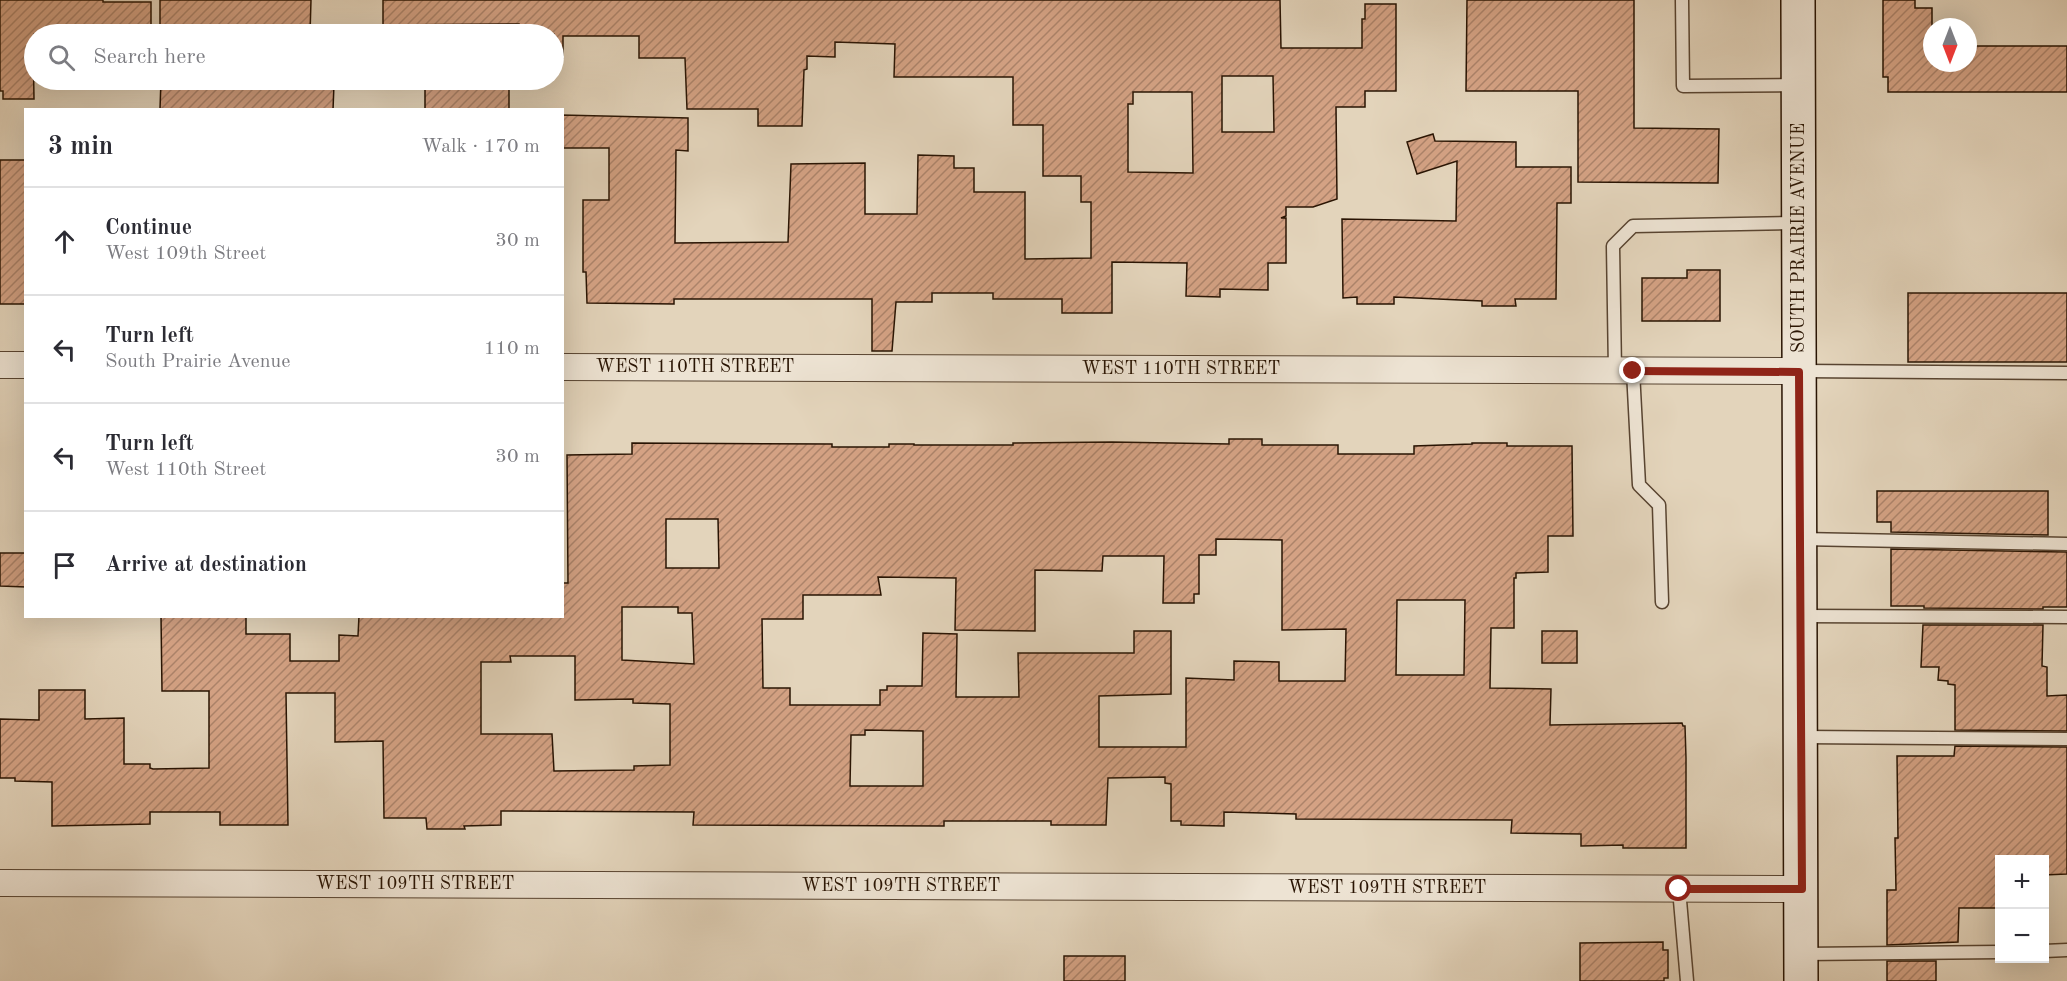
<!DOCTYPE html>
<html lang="en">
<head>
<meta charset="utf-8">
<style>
	:root { --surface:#fff; --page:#f2f2f3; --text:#2b2b33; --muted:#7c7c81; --line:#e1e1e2 }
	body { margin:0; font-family:"Old Standard TT",serif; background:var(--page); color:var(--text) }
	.controls { position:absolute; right:18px; bottom:18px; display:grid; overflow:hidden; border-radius:0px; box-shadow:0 6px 24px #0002 }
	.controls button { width:54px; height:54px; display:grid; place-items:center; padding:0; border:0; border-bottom:2px solid var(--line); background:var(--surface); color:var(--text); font:30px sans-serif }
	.compass { position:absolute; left:1923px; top:18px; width:54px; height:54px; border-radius:50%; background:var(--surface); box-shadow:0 6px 24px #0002; rotate:180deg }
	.stop { position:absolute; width:18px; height:18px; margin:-14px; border:4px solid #8f2418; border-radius:50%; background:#fff }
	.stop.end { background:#8f2418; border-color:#fff; box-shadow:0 2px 6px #0008 }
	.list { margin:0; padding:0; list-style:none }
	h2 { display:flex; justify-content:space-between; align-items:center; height:78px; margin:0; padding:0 24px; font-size:26px }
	h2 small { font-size:20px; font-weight:400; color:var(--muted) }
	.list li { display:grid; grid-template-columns:39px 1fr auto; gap:18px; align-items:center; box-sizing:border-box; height:108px; padding:0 24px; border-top:2px solid var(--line) }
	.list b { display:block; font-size:22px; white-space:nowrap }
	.list p { margin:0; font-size:20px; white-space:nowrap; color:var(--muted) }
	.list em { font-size:20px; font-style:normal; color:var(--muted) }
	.icon { flex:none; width:33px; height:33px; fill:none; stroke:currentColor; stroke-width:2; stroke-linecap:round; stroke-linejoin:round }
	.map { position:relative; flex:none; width:2067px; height:981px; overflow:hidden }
	.search { position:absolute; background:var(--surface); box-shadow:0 6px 24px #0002; left:24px; top:24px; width:540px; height:66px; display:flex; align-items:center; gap:15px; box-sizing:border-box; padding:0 21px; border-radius:33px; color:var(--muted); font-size:22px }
	.panel { position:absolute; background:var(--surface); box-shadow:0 6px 24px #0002; left:24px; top:108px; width:540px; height:510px; border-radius:0px }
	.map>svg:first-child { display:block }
	.building { fill:url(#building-hatch); stroke:#291403; stroke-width:1.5; fill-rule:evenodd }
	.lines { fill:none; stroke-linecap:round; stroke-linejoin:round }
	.service-casing { stroke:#584431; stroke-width:15 }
	.minor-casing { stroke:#584431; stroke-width:28 }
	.secondary-casing { stroke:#291403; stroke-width:36 }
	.service { stroke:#ede3d3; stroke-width:12 }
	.minor { stroke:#ede3d3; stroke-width:26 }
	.secondary { stroke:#ede3d3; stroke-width:33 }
	.route { stroke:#8f2418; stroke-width:8 }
	.labels { text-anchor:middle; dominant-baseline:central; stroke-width:4.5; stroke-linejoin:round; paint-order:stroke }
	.street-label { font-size:18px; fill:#291403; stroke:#ede3d3 }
</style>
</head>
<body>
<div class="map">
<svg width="2067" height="981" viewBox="0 0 2067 981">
	<defs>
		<pattern id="building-hatch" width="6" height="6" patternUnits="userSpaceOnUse" patternTransform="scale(1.5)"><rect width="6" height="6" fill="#d4a284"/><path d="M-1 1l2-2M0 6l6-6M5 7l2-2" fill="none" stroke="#ac836a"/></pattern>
	</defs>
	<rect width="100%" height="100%" fill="#e3d4bb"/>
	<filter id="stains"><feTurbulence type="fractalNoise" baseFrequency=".00333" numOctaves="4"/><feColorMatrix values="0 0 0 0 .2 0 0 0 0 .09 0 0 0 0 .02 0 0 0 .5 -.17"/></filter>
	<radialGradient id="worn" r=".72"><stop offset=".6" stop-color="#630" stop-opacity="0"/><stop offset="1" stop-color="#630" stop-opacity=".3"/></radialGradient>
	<g class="building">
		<path d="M 0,0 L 103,0 L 103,2 L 151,2 L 151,34 L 34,34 L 34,39 L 33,39 L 34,99 L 3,99 L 3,91 L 0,91 Z"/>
		<path d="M 160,0 L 311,0 L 310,34 L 222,34 L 222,25 L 160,25 Z"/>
		<path d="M 383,0 L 1280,0 L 1281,48 L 1362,48 L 1362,19 L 1365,19 L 1365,4 L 1396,4 L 1396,91 L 1365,91 L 1365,107 L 1336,107 L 1337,199 L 1313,207 L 1286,207 L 1286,216 L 1281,218 L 1286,218 L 1286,263 L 1268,263 L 1268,290 L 1220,289 L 1220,297 L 1186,296 L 1187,263 L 1112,262 L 1112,313 L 1062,313 L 1062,299 L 993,299 L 993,293 L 932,293 L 932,302 L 896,302 L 892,351 L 872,351 L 872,299 L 674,299 L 674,304 L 587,303 L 586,272 L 583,272 L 583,200 L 609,200 L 609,148 L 562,148 L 562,115 L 688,118 L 688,151 L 676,150 L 675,243 L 788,242 L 791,164 L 865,163 L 865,214 L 917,214 L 918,155 L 954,156 L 954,168 L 974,168 L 974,192 L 1025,192 L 1025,259 L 1091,258 L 1091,202 L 1081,202 L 1081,176 L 1043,176 L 1043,125 L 1013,125 L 1013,77 L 894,77 L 895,44 L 835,42 L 835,57 L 807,56 L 807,69 L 804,70 L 802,126 L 758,126 L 758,109 L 687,109 L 685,58 L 639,58 L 639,36 L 563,36 L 563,58 L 554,58 L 554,34 L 519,34 L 519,24 L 383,25 ZM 1222,76 L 1273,76 L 1274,132 L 1222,132 ZM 1133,92 L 1192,92 L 1193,173 L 1128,172 L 1128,104 L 1133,104 Z"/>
		<path d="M 1467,0 L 1634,0 L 1634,128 L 1719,129 L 1718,183 L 1578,182 L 1578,91 L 1466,91 Z"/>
		<path d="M 1883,0 L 1915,0 L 1915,8 L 1932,8 L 1932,63 L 1968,63 L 1968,46 L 2067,46 L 2067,92 L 1888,92 L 1888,77 L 1883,77 Z"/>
		<path d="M 161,80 L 271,80 L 271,83 L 334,84 L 333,110 L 160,109 Z"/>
		<path d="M 425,80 L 509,80 L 509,110 L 425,109 Z"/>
		<path d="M 1433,134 L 1435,141 L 1516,142 L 1516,167 L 1571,167 L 1571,203 L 1557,203 L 1556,299 L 1515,299 L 1516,306 L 1482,306 L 1482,301 L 1394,297 L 1394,304 L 1357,304 L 1357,297 L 1343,298 L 1342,219 L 1456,221 L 1457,161 L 1417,174 L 1407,142 Z"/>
		<rect x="0" y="160" width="26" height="144"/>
		<path d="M 1687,270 L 1720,270 L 1720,321 L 1642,321 L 1642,278 L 1687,278 Z"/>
		<rect x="1908" y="293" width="159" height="69"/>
		<path d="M 1229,439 L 1262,439 L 1262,445 L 1338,445 L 1338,454 L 1414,454 L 1414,446 L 1472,444 L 1472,443 L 1507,443 L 1507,446 L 1572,446 L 1573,536 L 1548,536 L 1548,572 L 1516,573 L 1516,578 L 1514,578 L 1514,628 L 1491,628 L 1490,688 L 1551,689 L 1550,725 L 1682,723 L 1683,726 L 1685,726 L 1686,758 L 1686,848 L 1623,848 L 1623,845 L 1581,846 L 1581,834 L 1511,833 L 1512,820 L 1296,819 L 1296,814 L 1224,812 L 1224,826 L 1181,825 L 1181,821 L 1171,821 L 1171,784 L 1165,783 L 1165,777 L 1108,778 L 1106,825 L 1051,825 L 1051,821 L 944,821 L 944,826 L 693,825 L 694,812 L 501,811 L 501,825 L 464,826 L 465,829 L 427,829 L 426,818 L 384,818 L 383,741 L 335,742 L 335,693 L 286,693 L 288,825 L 220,825 L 220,812 L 150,812 L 150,824 L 52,826 L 52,782 L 15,781 L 15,778 L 0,778 L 0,719 L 39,720 L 39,690 L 85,690 L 85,719 L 124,718 L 124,764 L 150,764 L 150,768 L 153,769 L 209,768 L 209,691 L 162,691 L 161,616 L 246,616 L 246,634 L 290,634 L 290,661 L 339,661 L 339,635 L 358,636 L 359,616 L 562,616 L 562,583 L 568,583 L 567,455 L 632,454 L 632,443 L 832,444 L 832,447 L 889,447 L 889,444 L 914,444 L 914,445 L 1013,445 L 1013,443 L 1112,442 L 1229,444 ZM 666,519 L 718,519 L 719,568 L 666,568 ZM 1216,539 L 1282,540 L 1282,630 L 1346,629 L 1345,681 L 1279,681 L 1279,662 L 1234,661 L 1234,680 L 1186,678 L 1186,747 L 1099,747 L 1099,696 L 1171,694 L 1171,631 L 1134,631 L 1134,653 L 1018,653 L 1019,697 L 956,697 L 957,634 L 923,633 L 922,686 L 887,686 L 887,690 L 880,690 L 880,705 L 790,705 L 790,688 L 763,688 L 762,619 L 803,619 L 803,595 L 881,595 L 878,577 L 956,578 L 955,630 L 1035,631 L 1035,570 L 1102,571 L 1103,556 L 1164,556 L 1163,603 L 1194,603 L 1194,594 L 1199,594 L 1199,555 L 1216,555 ZM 1397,600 L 1465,600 L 1464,675 L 1396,675 ZM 622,607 L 678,607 L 678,613 L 692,613 L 694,664 L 622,660 ZM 510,656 L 575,656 L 575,700 L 633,699 L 633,703 L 670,704 L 670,765 L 634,766 L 634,770 L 554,771 L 552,734 L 481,734 L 481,662 L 511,662 ZM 865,730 L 923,731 L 923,786 L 850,786 L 851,735 L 865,735 Z"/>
		<path d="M 1877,491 L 2048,491 L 2048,535 L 1891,532 L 1891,522 L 1877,522 Z"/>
		<path d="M 1891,549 L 2067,552 L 2067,607 L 2043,607 L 2043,609 L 1924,608 L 1924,606 L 1891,606 Z"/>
		<path d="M 0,553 L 26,553 L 26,587 L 0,586 Z"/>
		<path d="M 1923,625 L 2043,625 L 2042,666 L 2047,667 L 2047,696 L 2067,695 L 2067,731 L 1955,730 L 1955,685 L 1948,684 L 1948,681 L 1938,680 L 1939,667 L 1921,667 Z"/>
		<rect x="1542" y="631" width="35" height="32"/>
		<path d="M 1955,746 L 2067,747 L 2067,874 L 2044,875 L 2044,860 L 2000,860 L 2000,908 L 1959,908 L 1958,942 L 1887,945 L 1887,890 L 1896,890 L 1895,838 L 1898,838 L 1897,756 L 1954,756 Z"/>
		<path d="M 1663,942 L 1663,950 L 1668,950 L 1668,978 L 1664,978 L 1664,981 L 1580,981 L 1580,943 Z"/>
		<rect x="1064" y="956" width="61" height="25"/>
		<rect x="1887" y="961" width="49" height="20"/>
	</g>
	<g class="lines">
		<g class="service-casing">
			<g id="service">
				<path d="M 1682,0 L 1683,86 L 1796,85"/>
				<path d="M 1615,371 L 1613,246 L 1633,226 L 1798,223"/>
				<path d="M 1633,371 L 1639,485 L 1659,505 L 1662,602"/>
				<path d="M 1801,371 L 2067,373"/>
				<path d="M 1801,539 L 2067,544"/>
				<path d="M 1801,616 L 2067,617"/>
				<path d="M 1802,737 L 2067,739"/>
				<path d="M 1679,889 L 1687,981"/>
				<path d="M 2044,951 L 2067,950"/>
				<path d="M 1803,954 L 2000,952"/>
			</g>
		</g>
		<g class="minor-casing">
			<g id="minor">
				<path d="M 0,365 L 26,365"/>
				<path d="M 562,367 L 1799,371"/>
				<path d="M 0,883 L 1802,889"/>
			</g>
		</g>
		<g class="secondary-casing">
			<path id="secondary" d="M 1798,0 L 1801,981"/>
		</g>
		<use href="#service" class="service"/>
		<use href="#minor" class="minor"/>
		<use href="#secondary" class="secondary"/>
	</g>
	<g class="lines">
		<path class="route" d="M 1633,371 L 1799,372 L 1802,889 L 1679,889"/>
	</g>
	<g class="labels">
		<g class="street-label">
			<text transform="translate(1799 238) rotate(-90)">SOUTH PRAIRIE AVENUE</text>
			<text x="695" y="367">WEST 110TH STREET</text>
			<text x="1181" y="369">WEST 110TH STREET</text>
			<text x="415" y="884">WEST 109TH STREET</text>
			<text x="901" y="886">WEST 109TH STREET</text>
			<text x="1387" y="888">WEST 109TH STREET</text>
		</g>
	</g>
	<rect width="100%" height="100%" filter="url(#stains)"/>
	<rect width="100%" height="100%" fill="url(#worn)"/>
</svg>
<div class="controls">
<button>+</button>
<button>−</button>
</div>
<svg class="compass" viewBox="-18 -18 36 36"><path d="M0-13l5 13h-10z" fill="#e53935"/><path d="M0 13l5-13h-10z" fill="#7c7c81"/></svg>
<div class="stop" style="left:1679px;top:889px"></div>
<div class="stop end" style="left:1633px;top:371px"></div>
<div class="search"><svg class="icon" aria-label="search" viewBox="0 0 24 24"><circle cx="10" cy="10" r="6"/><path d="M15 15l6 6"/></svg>Search here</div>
<section class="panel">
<h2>3 min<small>Walk · 170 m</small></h2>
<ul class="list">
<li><svg class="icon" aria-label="ahead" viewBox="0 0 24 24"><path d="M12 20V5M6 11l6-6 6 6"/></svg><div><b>Continue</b><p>West 109th Street</p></div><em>30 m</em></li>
<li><svg class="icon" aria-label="left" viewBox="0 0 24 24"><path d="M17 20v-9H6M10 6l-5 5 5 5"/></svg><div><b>Turn left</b><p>South Prairie Avenue</p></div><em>110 m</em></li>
<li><svg class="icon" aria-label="left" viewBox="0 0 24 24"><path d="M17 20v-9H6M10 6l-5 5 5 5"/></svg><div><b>Turn left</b><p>West 110th Street</p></div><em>30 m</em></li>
<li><svg class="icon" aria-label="arrive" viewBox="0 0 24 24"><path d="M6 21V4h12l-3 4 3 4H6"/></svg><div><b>Arrive at destination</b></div></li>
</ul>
</section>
</div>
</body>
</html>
